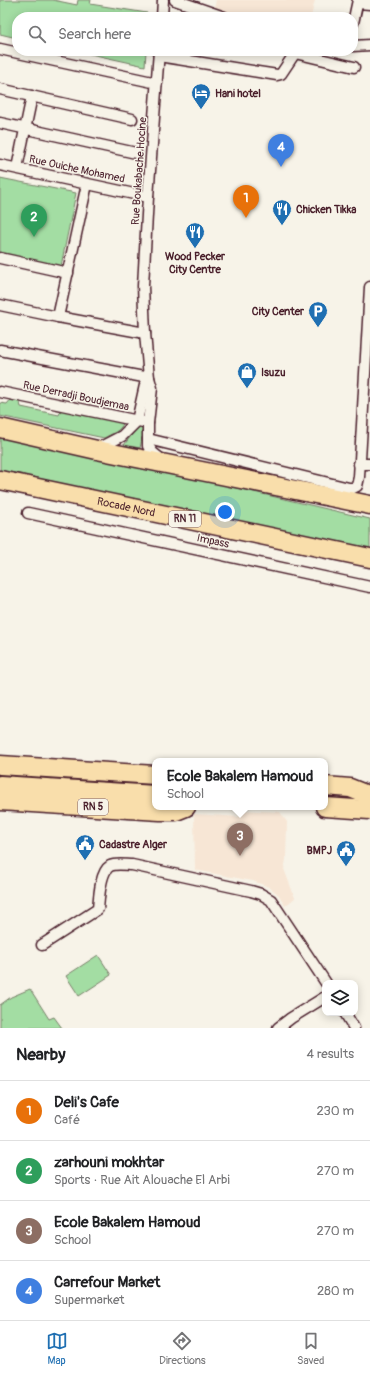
<!DOCTYPE html>
<html lang="en">
<head>
<meta charset="utf-8">
<style>
	:root { --surface:#fff; --page:#f6f6f6; --text:#202124; --muted:#757577; --line:#e0e0e0; --accent:#1f6fb2 }
	body { margin:0; font-family:Pangolin,sans-serif; background:var(--page); color:var(--text) }
	.controls { position:absolute; right:12px; bottom:12px; display:grid; overflow:hidden; border-radius:8px; box-shadow:0 2px 10px #0003 }
	.controls button { width:36px; height:36px; display:grid; place-items:center; padding:0; border:0; border-bottom:1px solid var(--line); background:var(--surface); color:var(--text); font:20px sans-serif }
	.you { position:absolute; left:225px; top:512px; width:14px; height:14px; margin:-10px; border:3px solid #fff; border-radius:50%; background:#1a73e8; box-shadow:0 0 0 6px #1a73e833 }
	.badge { display:grid; place-items:center; width:26px; height:26px; border-radius:50%; background:var(--accent); color:#fff; font-size:13px; font-weight:700 }
	.pin { position:absolute; translate:-50% -33px; filter:drop-shadow(0 1px 2px #0008) }
	.pin::after { content:''; position:absolute; top:21px; width:14px; height:12px; background:inherit; clip-path:polygon(0 0,100% 0,50% 100%) }
	.popup { position:absolute; left:152px; top:758px; width:176px; height:52px; box-sizing:border-box; display:grid; place-content:center; border-radius:8px; background:var(--surface); filter:drop-shadow(0 1px 3px #0005); font-size:13px; white-space:nowrap; color:var(--muted) }
	.popup b { font-size:15px; color:var(--text) }
	.popup::after { content:''; position:absolute; left:50%; top:100%; margin-left:-8px; border:8px solid transparent; border-top-color:var(--surface) }
	.list { margin:0; padding:0; list-style:none }
	h2 { display:flex; justify-content:space-between; align-items:center; height:52px; margin:0; padding:0 16px; font-size:17px }
	h2 small { font-size:13px; font-weight:400; color:var(--muted) }
	.list li { display:grid; grid-template-columns:26px 1fr auto; gap:12px; align-items:center; box-sizing:border-box; height:60px; padding:0 16px; border-top:1px solid var(--line) }
	.list b { display:block; font-size:15px; white-space:nowrap }
	.list p { margin:0; font-size:13px; white-space:nowrap; color:var(--muted) }
	.list em { font-size:13px; font-style:normal; color:var(--muted) }
	.icon { flex:none; width:22px; height:22px; fill:none; stroke:currentColor; stroke-width:2; stroke-linecap:round; stroke-linejoin:round }
	.map { position:relative; flex:none; width:370px; height:1028px; overflow:hidden }
	.search { position:absolute; background:var(--surface); box-shadow:0 2px 10px #0003; left:12px; right:12px; top:12px; height:44px; display:flex; align-items:center; gap:10px; box-sizing:border-box; padding:0 14px; border-radius:16px; color:var(--muted); font-size:15px }
	.sheet { height:292px; background:var(--surface) }
	nav { display:flex; justify-content:space-around; align-items:center; box-sizing:border-box; height:56px; border-top:1px solid var(--line); background:var(--surface); font-size:11px; color:var(--muted) }
	nav a { display:grid; justify-items:center; gap:2px }
	nav .on { color:var(--accent) }
	.map>svg:first-child { display:block }
	.built { fill:#f7e6d5 }
	.green { fill:#a3dda3; stroke:#767e67 }
	.lines { fill:none; stroke-linecap:round; stroke-linejoin:round }
	.street-casing { stroke:#4a1f2b; stroke-width:13 }
	.highway-casing { stroke:#4a1f2b; stroke-width:21 }
	.street { stroke:#f7f3e8; stroke-width:10 }
	.highway { stroke:#f9deab; stroke-width:18 }
	.labels { text-anchor:middle; dominant-baseline:central; stroke-width:3; stroke-linejoin:round; paint-order:stroke }
	.shield { fill:#f7f3e8; stroke:#7e5f64; stroke-width:1 }
	.shield-label { font-size:10px; font-weight:bold; fill:#4a1f2b }
	.poi-label { font-size:11px; font-weight:bold; fill:#4a1f2b; stroke:#f7f3e8; text-anchor:start }
	.street-label { font-size:11px; fill:#4a1f2b; stroke:#f7f3e8 }
</style>
</head>
<body>
<div class="map">
<svg width="370" height="1028" viewBox="0 0 370 1028">
	<rect width="100%" height="100%" fill="#f7f3e8"/>
	<filter id="ink" filterUnits="userSpaceOnUse"><feTurbulence type="fractalNoise" baseFrequency=".025" numOctaves="2"/><feDisplacementMap in="SourceGraphic" scale="8" xChannelSelector="R" yChannelSelector="G"/><feConvolveMatrix kernelMatrix="1 2 1 2 8 2 1 2 1" color-interpolation-filters="sRGB"/></filter>
	<g filter="url(#ink)">
		<g class="built">
			<path d="M 216,0 L 315,0 L 311,17 L 246,17 L 214,9 Z"/>
			<path d="M 238,810 L 280,812 L 287,822 L 286,860 L 284,869 L 295,898 L 285,906 L 279,895 L 269,887 L 253,881 L 195,870 L 194,814 L 239,817 Z"/>
		</g>
		<g class="green">
			<path d="M 0,0 L 53,0 L 77,5 L 78,0 L 91,0 L 90,4 L 147,13 L 147,17 L 17,17 L 17,38 L 0,34 Z"/>
			<path d="M 77,51 L 146,51 L 145,66 Z"/>
			<path d="M 0,178 L 76,193 L 61,266 L 0,253 Z"/>
			<path d="M 12,398 L 19,399 L 21,407 L 59,415 L 62,408 L 123,423 C 121,431 111,434 104,438 L 0,416 L 0,403 L 7,404 Z"/>
			<path d="M 140,424 L 145,425 L 140,448 L 124,445 Z"/>
			<path d="M 0,436 L 202,480 L 370,519 L 370,550 L 0,470 Z"/>
			<path d="M 0,769 L 155,778 L 155,785 L 35,777 L 0,776 Z"/>
			<path d="M 98,955 L 111,975 L 79,996 L 66,976 Z"/>
			<path d="M 30,989 L 49,1019 L 54,1017 L 62,1028 L 0,1028 L 0,1005 L 11,997 Z"/>
		</g>
		<g class="lines">
			<g class="street-casing">
				<g id="street">
					<path d="M 175,0 L 224,17"/>
					<path d="M 358,3 L 370,4"/>
					<path d="M 162,17 L 163,0"/>
					<path d="M 353,23 L 358,0"/>
					<path d="M 353,46 L 370,45"/>
					<path d="M 0,49 L 157,83"/>
					<path d="M 159,51 L 148,197 L 143,286 L 145,333 L 149,378 L 152,388 L 148,423 L 148,446 L 153,453 L 162,460"/>
					<path d="M 159,56 L 277,75 L 281,74 L 295,53 L 354,67"/>
					<path d="M 0,89 L 132,119"/>
					<path d="M 0,123 L 136,153"/>
					<path d="M 0,165 L 148,197"/>
					<path d="M 17,168 L 32,96"/>
					<path d="M 0,258 L 68,273"/>
					<path d="M 0,305 L 58,317 L 145,333"/>
					<path d="M 58,317 L 87,184"/>
					<path d="M 0,350 L 149,378"/>
					<path d="M 0,392 L 148,423"/>
					<path d="M 137,421 L 145,385 L 149,378"/>
					<path d="M 148,439 L 349,488 L 353,488 L 357,486 L 359,477 L 370,287"/>
					<path d="M 97,449 L 122,436 L 137,421"/>
					<path d="M 359,464 L 370,464"/>
					<path d="M 28,513 L 370,587"/>
					<path d="M 42,945 L 98,909 C 99,898 100,872 110,866 C 116,863 126,865 132,865 L 251,891 L 261,894 L 271,900 L 326,983"/>
					<path d="M 345,1013 L 354,1028"/>
					<path d="M 278,1028 L 291,1018 L 325,997"/>
				</g>
			</g>
			<g class="highway-casing">
				<g id="highway">
					<path d="M 0,428 L 97,450 L 370,505"/>
					<path id="s1" d="M 0,480 L 370,558"/>
					<path d="M 0,765 L 155,775"/>
					<path d="M 0,785 L 155,795"/>
					<path d="M 325,786 L 350,788 L 370,796"/>
					<path d="M 0,801 L 160,811 L 176,811 L 186,807"/>
					<path d="M 325,807 L 370,810"/>
				</g>
			</g>
			<use href="#street" class="street"/>
			<use href="#highway" class="highway"/>
		</g>
	</g>
	<defs>
		<g id="hotel-pin" transform="scale(1)"><path d="M0 17L-7.5 6A9.5 9.5 0 1 1 7.5 6Z" fill="#1f6fb2" stroke="#f7f3e8"/><path d="M-6-4.5h1.5V1H6V5H4.5V3h-9V5H-6ZM-4 0a1.8 1.8 0 1 1 3.6 0ZM.5 0V-2.5h3Q6-2.5 6 0Z" fill="#fff"/></g>
		<g id="restaurant-pin" transform="scale(1)"><path d="M0 17L-7.5 6A9.5 9.5 0 1 1 7.5 6Z" fill="#1f6fb2" stroke="#f7f3e8"/><path d="M-5-6h1v4h1v-4h1v4h1v-4h1v5L-1.5 .5V6h-2V.5L-5-1ZM5-6V6H3V1.5H1.5Q1.5-4 5-6Z" fill="#fff"/></g>
		<g id="parking-pin" transform="scale(1)"><path d="M0 17L-7.5 6A9.5 9.5 0 1 1 7.5 6Z" fill="#1f6fb2" stroke="#f7f3e8"/><path d="M-3.5-5.5H1a3.5 3.5 0 0 1 0 7H-1V5.5H-3.5ZM-1-3.4V-.6H.8a1.4 1.4 0 0 0 0-2.8Z" fill="#fff"/></g>
		<g id="shop-pin" transform="scale(1)"><path d="M0 17L-7.5 6A9.5 9.5 0 1 1 7.5 6Z" fill="#1f6fb2" stroke="#f7f3e8"/><path d="M-5-2.5h2.3a2.7 3.5 0 0 1 5.4 0H5L5.5 6h-11ZM-1.5-2.5h3a1.5 2.3 0 0 0-3 0Z" fill="#fff"/></g>
		<g id="civic-pin" transform="scale(1)"><path d="M0 17L-7.5 6A9.5 9.5 0 1 1 7.5 6Z" fill="#1f6fb2" stroke="#f7f3e8"/><path d="M-.6-6.5H3V-4.5H.6V-3L4-1V1h2V6H-6V1h2V-1L-.6-3ZM-1.2 2.5V6h2.4V2.5Z" fill="#fff"/></g>
	</defs>
	<g fill-rule="evenodd">
		<use href="#hotel-pin" x="201" y="93"/>
		<use href="#restaurant-pin" x="282" y="209"/>
		<use href="#restaurant-pin" x="195" y="232"/>
		<use href="#parking-pin" x="318" y="311"/>
		<use href="#shop-pin" x="247" y="372"/>
		<use href="#civic-pin" x="85" y="844"/>
		<use href="#civic-pin" x="346" y="850"/>
	</g>
	<g class="labels">
		<g class="shield">
			<rect x="169" y="511" width="32" height="16" rx="3"/>
			<rect x="78" y="799" width="30" height="16" rx="3"/>
		</g>
		<g class="shield-label">
			<text x="185" y="519">RN 11</text>
			<text x="93" y="807">RN 5</text>
		</g>
		<g class="poi-label">
			<text x="215" y="93">Hani hotel</text>
			<text x="296" y="209">Chicken Tikka</text>
			<text x="195" y="256" text-anchor="middle">Wood Pecker<tspan x="195" dy="13">City Centre</tspan></text>
			<text x="304" y="311" text-anchor="end">City Center</text>
			<text x="261" y="372">Isuzu</text>
			<text x="99" y="844">Cadastre Alger</text>
			<text x="332" y="850" text-anchor="end">BMPJ</text>
		</g>
		<g class="street-label">
			<text transform="translate(77 169) rotate(12)">Rue Ouiche Mohamed</text>
			<text transform="translate(139 171) rotate(-86)">Rue Boukabache Hocine</text>
			<text transform="translate(76 396) rotate(12)">Rue Derradji Boudjemaa</text>
			<text stroke="none"><textPath href="#s1" startOffset="129">Rocade Nord</textPath></text>
			<text transform="translate(213 541) rotate(12)">Impass</text>
		</g>
	</g>
</svg>
<div class="controls">
<button><svg class="icon" aria-label="layers" viewBox="0 0 24 24"><path d="M12 4l9 5-9 5-9-5zM3 14l9 5 9-5"/></svg></button>
</div>
<div class="you"></div>
<div class="pin badge" style="left:246px;top:218px;background:#e8710a">1</div>
<div class="pin badge" style="left:34px;top:237px;background:#2e9e5b">2</div>
<div class="pin badge" style="left:240px;top:856px;background:#8d6e63">3</div>
<div class="popup"><b>Ecole Bakalem Hamoud</b>School</div>
<div class="pin badge" style="left:281px;top:167px;background:#3f7fe0">4</div>
<div class="search"><svg class="icon" aria-label="search" viewBox="0 0 24 24"><circle cx="10" cy="10" r="6"/><path d="M15 15l6 6"/></svg>Search here</div>
</div>
<section class="sheet">
<h2>Nearby<small>4 results</small></h2>
<ul class="list">
<li><span class="badge" style="background:#e8710a">1</span><div><b>Deli's Cafe</b><p>Café</p></div><em>230 m</em></li>
<li><span class="badge" style="background:#2e9e5b">2</span><div><b>zarhouni mokhtar</b><p>Sports · Rue Ait Alouache El Arbi</p></div><em>270 m</em></li>
<li><span class="badge" style="background:#8d6e63">3</span><div><b>Ecole Bakalem Hamoud</b><p>School</p></div><em>270 m</em></li>
<li><span class="badge" style="background:#3f7fe0">4</span><div><b>Carrefour Market</b><p>Supermarket</p></div><em>280 m</em></li>
</ul>
</section>
<nav>
<a class="on"><svg class="icon" aria-label="map" viewBox="0 0 24 24"><path d="M3 6l6-2 6 2 6-2v14l-6 2-6-2-6 2zM9 4v14M15 6v14"/></svg>Map</a>
<a><svg class="icon" aria-label="directions" viewBox="0 0 24 24"><path d="M12 3l9 9-9 9-9-9zM9 14v-3h6M13 9l2 2-2 2"/></svg>Directions</a>
<a><svg class="icon" aria-label="saved" viewBox="0 0 24 24"><path d="M7 4h10v16l-5-4-5 4z"/></svg>Saved</a>
</nav>
</body>
</html>
